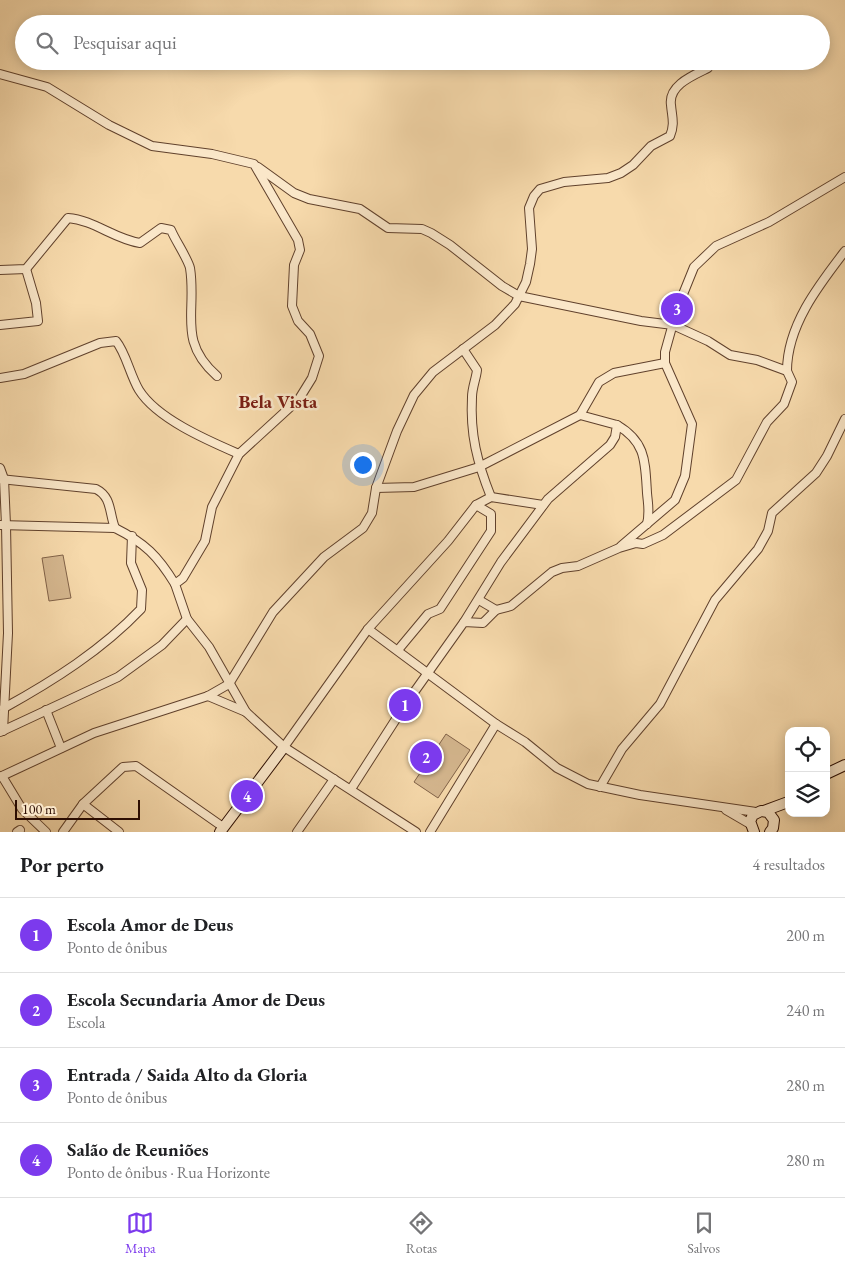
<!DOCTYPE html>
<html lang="pt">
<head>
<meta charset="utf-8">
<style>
	:root { --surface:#fff; --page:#f2f2f2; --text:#202124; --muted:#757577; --line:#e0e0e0; --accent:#7c3aed }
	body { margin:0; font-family:"EB Garamond",serif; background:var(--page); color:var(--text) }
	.controls { position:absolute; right:15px; bottom:15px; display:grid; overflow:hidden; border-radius:10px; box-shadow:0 2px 12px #0003 }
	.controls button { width:45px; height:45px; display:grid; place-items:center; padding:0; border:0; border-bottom:1px solid var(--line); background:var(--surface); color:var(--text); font:25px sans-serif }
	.scale { position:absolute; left:15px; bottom:12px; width:125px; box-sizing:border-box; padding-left:5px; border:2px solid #2d0e02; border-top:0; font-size:14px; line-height:18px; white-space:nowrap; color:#2d0e02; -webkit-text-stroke:4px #fae7c9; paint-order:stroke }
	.you { position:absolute; left:362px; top:464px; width:18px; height:18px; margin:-12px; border:4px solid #fff; border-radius:50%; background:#1a73e8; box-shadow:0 0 0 8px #1a73e833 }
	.badge { display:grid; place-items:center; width:32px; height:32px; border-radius:50%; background:var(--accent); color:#fff; font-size:16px; font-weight:700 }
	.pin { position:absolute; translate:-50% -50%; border:2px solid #fff; box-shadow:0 1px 5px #0006 }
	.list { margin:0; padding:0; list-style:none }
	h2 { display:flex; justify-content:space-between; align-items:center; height:65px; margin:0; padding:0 20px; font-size:21px }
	h2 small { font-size:16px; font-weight:400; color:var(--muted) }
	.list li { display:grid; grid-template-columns:32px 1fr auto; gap:15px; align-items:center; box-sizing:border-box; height:75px; padding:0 20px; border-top:1px solid var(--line) }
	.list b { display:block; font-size:19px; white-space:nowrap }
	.list p { margin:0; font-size:16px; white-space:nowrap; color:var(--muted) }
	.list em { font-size:16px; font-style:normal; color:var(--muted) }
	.icon { flex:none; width:28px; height:28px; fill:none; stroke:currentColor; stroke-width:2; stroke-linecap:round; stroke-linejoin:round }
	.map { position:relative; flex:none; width:845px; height:832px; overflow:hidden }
	.search { position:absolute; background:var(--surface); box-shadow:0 2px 12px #0003; left:15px; right:15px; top:15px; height:55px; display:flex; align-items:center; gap:12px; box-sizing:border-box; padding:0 18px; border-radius:28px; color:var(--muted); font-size:19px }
	.sheet { height:365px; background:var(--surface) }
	nav { display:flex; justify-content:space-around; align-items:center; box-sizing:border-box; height:70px; border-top:1px solid var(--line); background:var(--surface); font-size:14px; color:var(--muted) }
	nav a { display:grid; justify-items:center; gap:2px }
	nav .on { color:var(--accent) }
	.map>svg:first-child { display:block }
	.green { fill:#d5b78f; stroke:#816248 }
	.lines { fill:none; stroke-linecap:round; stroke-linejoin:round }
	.street-casing { stroke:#60412c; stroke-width:10 }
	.secondary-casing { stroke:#2d0e02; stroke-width:12 }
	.street { stroke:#fae7c9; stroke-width:8 }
	.secondary { stroke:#fae7c9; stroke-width:10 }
	.labels { text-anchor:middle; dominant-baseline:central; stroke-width:5; stroke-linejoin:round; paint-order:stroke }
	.neighbourhood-label { font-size:19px; font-weight:bold; fill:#7a1f14; stroke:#fae7c9 }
</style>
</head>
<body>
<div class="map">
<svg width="845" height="832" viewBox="0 0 845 832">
	<rect width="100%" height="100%" fill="#f7daac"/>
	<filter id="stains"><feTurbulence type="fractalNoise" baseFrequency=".004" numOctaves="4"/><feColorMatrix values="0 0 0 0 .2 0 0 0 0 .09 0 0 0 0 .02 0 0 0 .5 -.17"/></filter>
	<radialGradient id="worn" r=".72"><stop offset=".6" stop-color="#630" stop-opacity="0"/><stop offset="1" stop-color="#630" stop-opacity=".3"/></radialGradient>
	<g class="green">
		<path d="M 63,555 L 71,598 L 49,601 L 42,558 Z"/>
		<path d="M 446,734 L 470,750 L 438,798 L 414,782 Z"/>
	</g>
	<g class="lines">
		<g class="street-casing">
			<g id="street">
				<path d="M 0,74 L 47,87 L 109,125 L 152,146 L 212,154 L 254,164 L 298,240 L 300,250 L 294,265 L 292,306 L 298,321 L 310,334 L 319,356 L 312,378 L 299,399 L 239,454 L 212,507 L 205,541 L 183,578 L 175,584 L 187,619 L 209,647 L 246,712 L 284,747 L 416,832"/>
				<path d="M 258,167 L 294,193 L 309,199 L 360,209 L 388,228 L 422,229 L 431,233 L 450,245 L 502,286 L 519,296 L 641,321 L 673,325 L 708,341 L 730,355 L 757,360 L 787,371 C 787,326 818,286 845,251"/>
				<path d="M 0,270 L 26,269 L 68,218 C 94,220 114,239 140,243 L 161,228 L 171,230 C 175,240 188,259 190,268 C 197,312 177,341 217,376"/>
				<path d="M 0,325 L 38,321 L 36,303 L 26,269"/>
				<path d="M 463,349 L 477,370 C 476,379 472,388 472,397 C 470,434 477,462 491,497"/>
				<path d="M 0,378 L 24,374 L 100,343 L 116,341 C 126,353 130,375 139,390 C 157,419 209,441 239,454"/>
				<path d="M 617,425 C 646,442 645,461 647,493 C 648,505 650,512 647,524"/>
				<path d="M 0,468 L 4,479 L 6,525 L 8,633 L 3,731"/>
				<path d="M 0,479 L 96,489 C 112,497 109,513 115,528"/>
				<path d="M 376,488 L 414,487 L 479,467 L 580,415 L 599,382 L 614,373 L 665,363"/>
				<path d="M 0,525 L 115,528 C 145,543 158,556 175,584"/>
				<path d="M 621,546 L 675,500 L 685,476 L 692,424 L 665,363 L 665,352 L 677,309 L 694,267 L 716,246 L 769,222 L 845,177"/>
				<path d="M 479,600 L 496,610"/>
				<path d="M 464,622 L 501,562 L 548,499 L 610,445 L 615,437 L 617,425 L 580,415"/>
				<path d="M 368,629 L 496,724 L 525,742 L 557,768 L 588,784 L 640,795 L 756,812"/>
				<path d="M 398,650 L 428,614 L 440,609 L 491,531 L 491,514 L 476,505"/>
				<path d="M 208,696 L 246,712"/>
				<path d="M 4,708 C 53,681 102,650 141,609 L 142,590 L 131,563 L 132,536"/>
				<path d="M 46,710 L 61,748"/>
				<path d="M 0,732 L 118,677 L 162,645 L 187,619"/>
				<path d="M 284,747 L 368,629 L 448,541 L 476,505 L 491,497 L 543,505"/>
				<path d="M 2,776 L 22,809 L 46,832"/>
				<path d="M 0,777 L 94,733 L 208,696 L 229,684 L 273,612 L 324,557 L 363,528 L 372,513 L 376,488 L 397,431 L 414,395 L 433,372 L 495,325 L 515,304 L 526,282 L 530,264 L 532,249 L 529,208 L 534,196 L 540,189 L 564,182 L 608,178 L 621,173 L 633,165 L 651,146 L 670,136 C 675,124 672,117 671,105 C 668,85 694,75 708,68"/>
				<path d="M 600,787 L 622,749 L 660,704 L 715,600 L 758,549 L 768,531 L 772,513 L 816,473 L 827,456 L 845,419"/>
				<path d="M 351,789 L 405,705 L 464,622 L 483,623 L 496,610 L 511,606 L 552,572 L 562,568 L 578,566 L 619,548 L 636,543 L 643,544 L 663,535 L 736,480 L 767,422 L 784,404 L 792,382 L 787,371"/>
				<path d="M 83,804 L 119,832"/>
				<path d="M 726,810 L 750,824"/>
				<path d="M 17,832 L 20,830"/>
				<path d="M 63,832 L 83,804 L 123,767 L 136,766 L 223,827"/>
				<path d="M 297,832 L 334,779"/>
				<path d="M 430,832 L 496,724"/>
			</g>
		</g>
		<g class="secondary-casing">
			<g id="secondary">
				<path d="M 826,774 L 845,765"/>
				<path d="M 764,811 L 788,802"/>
				<path d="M 220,832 L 284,747"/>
				<path d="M 754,832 L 750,821 L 753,815 L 761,811 L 768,812 L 774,820 L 773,828 L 770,832"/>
			</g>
		</g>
		<use href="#street" class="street"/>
		<use href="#secondary" class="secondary"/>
	</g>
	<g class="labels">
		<g class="neighbourhood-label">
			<text x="278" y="401">Bela Vista</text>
		</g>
	</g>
	<rect width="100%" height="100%" filter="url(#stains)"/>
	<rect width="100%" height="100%" fill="url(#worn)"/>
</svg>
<div class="controls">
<button><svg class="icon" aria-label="locate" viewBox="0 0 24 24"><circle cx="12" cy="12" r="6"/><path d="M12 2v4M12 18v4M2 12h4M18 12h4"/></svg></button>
<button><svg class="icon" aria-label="layers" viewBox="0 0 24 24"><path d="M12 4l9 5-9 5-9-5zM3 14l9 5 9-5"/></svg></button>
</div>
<div class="scale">100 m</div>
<div class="you"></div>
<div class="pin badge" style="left:405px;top:705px">1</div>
<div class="pin badge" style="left:426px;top:757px">2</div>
<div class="pin badge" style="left:677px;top:309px">3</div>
<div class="pin badge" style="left:247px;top:796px">4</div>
<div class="search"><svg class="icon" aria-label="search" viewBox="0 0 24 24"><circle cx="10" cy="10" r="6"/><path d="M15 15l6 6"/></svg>Pesquisar aqui</div>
</div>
<section class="sheet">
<h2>Por perto<small>4 resultados</small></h2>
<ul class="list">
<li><span class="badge">1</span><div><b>Escola Amor de Deus</b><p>Ponto de ônibus</p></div><em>200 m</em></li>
<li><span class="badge">2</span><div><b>Escola Secundaria Amor de Deus</b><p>Escola</p></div><em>240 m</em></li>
<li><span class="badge">3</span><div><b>Entrada / Saida Alto da Gloria</b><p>Ponto de ônibus</p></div><em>280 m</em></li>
<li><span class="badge">4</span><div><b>Salão de Reuniões</b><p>Ponto de ônibus · Rua Horizonte</p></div><em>280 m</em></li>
</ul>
</section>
<nav>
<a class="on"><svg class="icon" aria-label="map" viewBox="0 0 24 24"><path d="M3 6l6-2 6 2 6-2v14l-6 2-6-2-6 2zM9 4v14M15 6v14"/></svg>Mapa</a>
<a><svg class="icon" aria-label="directions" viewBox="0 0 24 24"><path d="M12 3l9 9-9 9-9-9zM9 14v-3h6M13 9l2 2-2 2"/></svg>Rotas</a>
<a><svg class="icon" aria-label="saved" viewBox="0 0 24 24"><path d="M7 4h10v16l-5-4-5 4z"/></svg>Salvos</a>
</nav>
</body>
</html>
